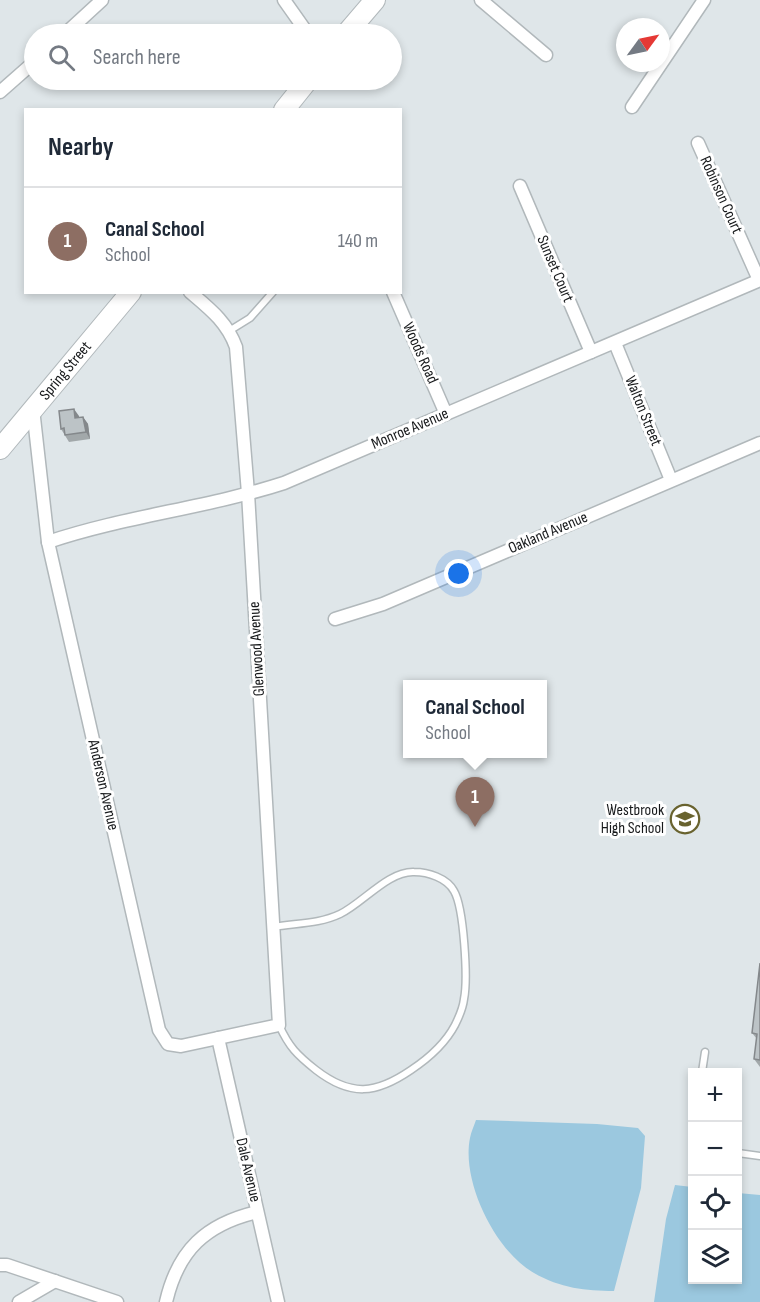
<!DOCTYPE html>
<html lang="en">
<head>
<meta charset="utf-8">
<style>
	:root { --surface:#fff; --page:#f2f2f3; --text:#1f2937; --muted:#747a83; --line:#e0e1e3; --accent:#b45309 }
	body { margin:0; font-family:"Sofia Sans Condensed",sans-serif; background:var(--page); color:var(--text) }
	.controls { position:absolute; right:18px; bottom:18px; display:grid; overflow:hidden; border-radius:0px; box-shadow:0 3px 9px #0003 }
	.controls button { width:54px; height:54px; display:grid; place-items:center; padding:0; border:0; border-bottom:2px solid var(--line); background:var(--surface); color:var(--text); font:30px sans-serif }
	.compass { position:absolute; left:616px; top:18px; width:54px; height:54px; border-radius:50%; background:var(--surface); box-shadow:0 3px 9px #0003; rotate:57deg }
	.you { position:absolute; left:459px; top:574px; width:21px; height:21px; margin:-15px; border:4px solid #fff; border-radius:50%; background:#1a73e8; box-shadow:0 0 0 9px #1a73e833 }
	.badge { display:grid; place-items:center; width:39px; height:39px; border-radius:50%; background:var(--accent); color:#fff; font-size:20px; font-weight:700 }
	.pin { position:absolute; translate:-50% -50px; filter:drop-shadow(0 2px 3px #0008) }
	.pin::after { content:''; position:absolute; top:32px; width:21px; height:18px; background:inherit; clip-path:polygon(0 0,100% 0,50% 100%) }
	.popup { position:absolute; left:403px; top:680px; width:144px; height:78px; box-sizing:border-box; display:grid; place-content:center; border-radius:0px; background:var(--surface); filter:drop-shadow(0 2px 4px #0005); font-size:20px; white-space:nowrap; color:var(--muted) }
	.popup b { font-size:22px; color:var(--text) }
	.popup::after { content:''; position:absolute; left:50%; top:100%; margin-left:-12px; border:12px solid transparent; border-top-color:var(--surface) }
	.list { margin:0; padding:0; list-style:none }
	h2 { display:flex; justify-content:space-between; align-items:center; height:78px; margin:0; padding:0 24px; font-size:26px }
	h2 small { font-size:20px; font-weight:400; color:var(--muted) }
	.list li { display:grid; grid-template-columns:39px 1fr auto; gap:18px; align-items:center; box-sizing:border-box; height:108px; padding:0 24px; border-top:2px solid var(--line) }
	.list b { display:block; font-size:22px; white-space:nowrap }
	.list p { margin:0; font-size:20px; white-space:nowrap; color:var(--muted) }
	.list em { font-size:20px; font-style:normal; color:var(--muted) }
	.icon { flex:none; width:33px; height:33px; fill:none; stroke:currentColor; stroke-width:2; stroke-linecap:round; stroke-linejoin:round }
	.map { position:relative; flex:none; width:760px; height:1302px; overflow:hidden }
	.search { position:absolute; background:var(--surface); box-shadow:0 3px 9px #0003; left:24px; top:24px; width:378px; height:66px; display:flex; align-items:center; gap:15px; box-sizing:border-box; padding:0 21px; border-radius:33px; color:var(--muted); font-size:22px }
	.panel { position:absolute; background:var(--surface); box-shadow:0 3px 9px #0003; left:24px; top:108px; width:378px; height:186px; border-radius:0px }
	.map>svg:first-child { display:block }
	.green { fill:#9bc8df }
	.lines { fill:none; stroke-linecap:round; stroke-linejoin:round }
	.lane-casing { stroke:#b1b8bb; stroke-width:9 }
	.street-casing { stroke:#b1b8bb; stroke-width:15 }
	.primary-casing { stroke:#b1b8bb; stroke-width:22 }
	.lane { stroke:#fff; stroke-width:6 }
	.street { stroke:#fff; stroke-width:12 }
	.primary { stroke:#fff; stroke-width:20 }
	.wall { fill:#a2a8aa }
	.shaded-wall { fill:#84888b }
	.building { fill:#bcc3c6; stroke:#84888b; stroke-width:1.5 }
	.labels { text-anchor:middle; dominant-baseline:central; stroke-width:6; stroke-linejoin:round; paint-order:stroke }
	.street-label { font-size:16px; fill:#17191b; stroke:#fff }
	.poi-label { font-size:16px; fill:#17191b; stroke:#fff; text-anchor:end }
</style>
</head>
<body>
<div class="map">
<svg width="760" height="1302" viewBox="0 0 760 1302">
	<rect width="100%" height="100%" fill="#dfe6e9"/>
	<g class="green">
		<path d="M 476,1120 L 597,1124 L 638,1128 L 645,1136 L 641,1188 L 614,1291 C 586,1291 560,1288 534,1273 C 496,1252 461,1182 470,1138 C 471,1132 474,1126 476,1120 Z"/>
		<path d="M 675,1185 L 692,1187 L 692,1280 L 738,1280 L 738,1193 L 760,1195 L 760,1302 L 654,1302 L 666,1219 Z"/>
	</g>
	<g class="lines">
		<g class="lane-casing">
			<g id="lane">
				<path d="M 229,331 L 250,318 L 273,292"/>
				<path d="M 273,927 C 296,923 319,924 340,914 C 363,903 388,871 414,872 C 428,872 447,878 454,891 C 464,908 468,979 464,999 C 463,1008 459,1017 455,1025 C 445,1044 429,1058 411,1070 C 376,1094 351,1097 316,1070 C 297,1055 289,1047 279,1025"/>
				<path d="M 702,1072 L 705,1052"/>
				<path d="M 738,1153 L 760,1156"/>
			</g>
		</g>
		<g class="street-casing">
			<g id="street">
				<path d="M 284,0 L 308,34"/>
				<path d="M 481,0 L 546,55"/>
				<path d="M 65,34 L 102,0"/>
				<path d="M 0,92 L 34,62"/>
				<path d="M 632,107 L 704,0"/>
				<path d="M 698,143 L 759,280"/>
				<path d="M 520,186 L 591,352"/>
				<path d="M 393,292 L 446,414"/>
				<path d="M 615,343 L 671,480"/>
				<path d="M 33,409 L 48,542 L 159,1030 L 168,1044 L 181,1046 L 279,1025 L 248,493 L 236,347 C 227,322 210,309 190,292"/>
				<path d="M 48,542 C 125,516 207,508 284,483 L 760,280"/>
				<path d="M 335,619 L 383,604 L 760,443"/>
				<path d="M 218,1038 L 278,1302"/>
				<path d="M 0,1265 L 7,1265 L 117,1302"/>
				<path d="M 19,1302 L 55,1281"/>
				<path d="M 166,1302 C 178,1250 206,1224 257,1212"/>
			</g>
		</g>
		<g class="primary-casing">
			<g id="primary">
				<path d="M 346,34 L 375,0"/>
				<path d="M 284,110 L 308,80"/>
				<path id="s1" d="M 0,449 L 131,292"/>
			</g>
		</g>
		<use href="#lane" class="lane"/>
		<use href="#street" class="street"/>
		<use href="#primary" class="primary"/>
	</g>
	<g class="wall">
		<path d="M 79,416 L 79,418 L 83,417 L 88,424 L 90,439 L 69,442 L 61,429 Z"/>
		<path d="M 760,963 L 760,1067 L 754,1059 L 757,1039 L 752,1033 Z"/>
	</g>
	<g class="shaded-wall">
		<path d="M 74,409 L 79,416 L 80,425 L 75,418 Z"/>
		<path d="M 83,417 L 88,424 L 90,439 L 86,432 Z"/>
	</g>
	<g class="building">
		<path d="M 74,409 L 75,418 L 83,417 L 86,432 L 65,435 L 64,428 L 61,429 L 59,411 Z"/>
		<path d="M 760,963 L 760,1060 L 754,1059 L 757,1034 L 752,1033 Z"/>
	</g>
	<defs>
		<g id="school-ring" transform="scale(1.5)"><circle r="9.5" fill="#fff" stroke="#69632f" stroke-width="1.5"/><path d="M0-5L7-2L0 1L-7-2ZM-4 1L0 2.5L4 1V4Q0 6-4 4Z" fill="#69632f"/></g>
	</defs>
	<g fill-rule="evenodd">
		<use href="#school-ring" x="685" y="819"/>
	</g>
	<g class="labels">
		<g class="street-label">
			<text transform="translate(721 195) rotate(66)">Robinson Court</text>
			<text transform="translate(555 269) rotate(67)">Sunset Court</text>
			<text transform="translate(420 353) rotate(66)">Woods Road</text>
			<text stroke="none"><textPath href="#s1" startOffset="102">Spring Street</textPath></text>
			<text transform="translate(643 411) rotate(68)">Walton Street</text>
			<text transform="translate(410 429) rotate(-23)">Monroe Avenue</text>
			<text transform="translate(548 533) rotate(-23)">Oakland Avenue</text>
			<text transform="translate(257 649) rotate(-93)">Glenwood Avenue</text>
			<text transform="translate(103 785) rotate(77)">Anderson Avenue</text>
			<text transform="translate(248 1170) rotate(77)">Dale Avenue</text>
		</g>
		<g class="poi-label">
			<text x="664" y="810">Westbrook<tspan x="664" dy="18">High School</tspan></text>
		</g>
	</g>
</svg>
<div class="controls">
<button>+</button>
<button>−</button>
<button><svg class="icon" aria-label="locate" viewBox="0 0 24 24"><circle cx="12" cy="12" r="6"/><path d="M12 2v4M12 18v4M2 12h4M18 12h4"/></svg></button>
<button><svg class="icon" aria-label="layers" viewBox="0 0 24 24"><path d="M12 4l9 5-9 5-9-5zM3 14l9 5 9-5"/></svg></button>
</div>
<svg class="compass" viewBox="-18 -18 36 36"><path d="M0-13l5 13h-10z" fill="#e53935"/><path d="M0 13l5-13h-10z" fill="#747a83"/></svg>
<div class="you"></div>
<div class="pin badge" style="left:475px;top:827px;background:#8d6e63">1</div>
<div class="popup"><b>Canal School</b>School</div>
<div class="search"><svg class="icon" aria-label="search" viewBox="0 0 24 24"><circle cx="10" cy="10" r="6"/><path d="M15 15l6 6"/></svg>Search here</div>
<section class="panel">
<h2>Nearby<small></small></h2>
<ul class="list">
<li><span class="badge" style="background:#8d6e63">1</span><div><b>Canal School</b><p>School</p></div><em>140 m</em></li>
</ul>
</section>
</div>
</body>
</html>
